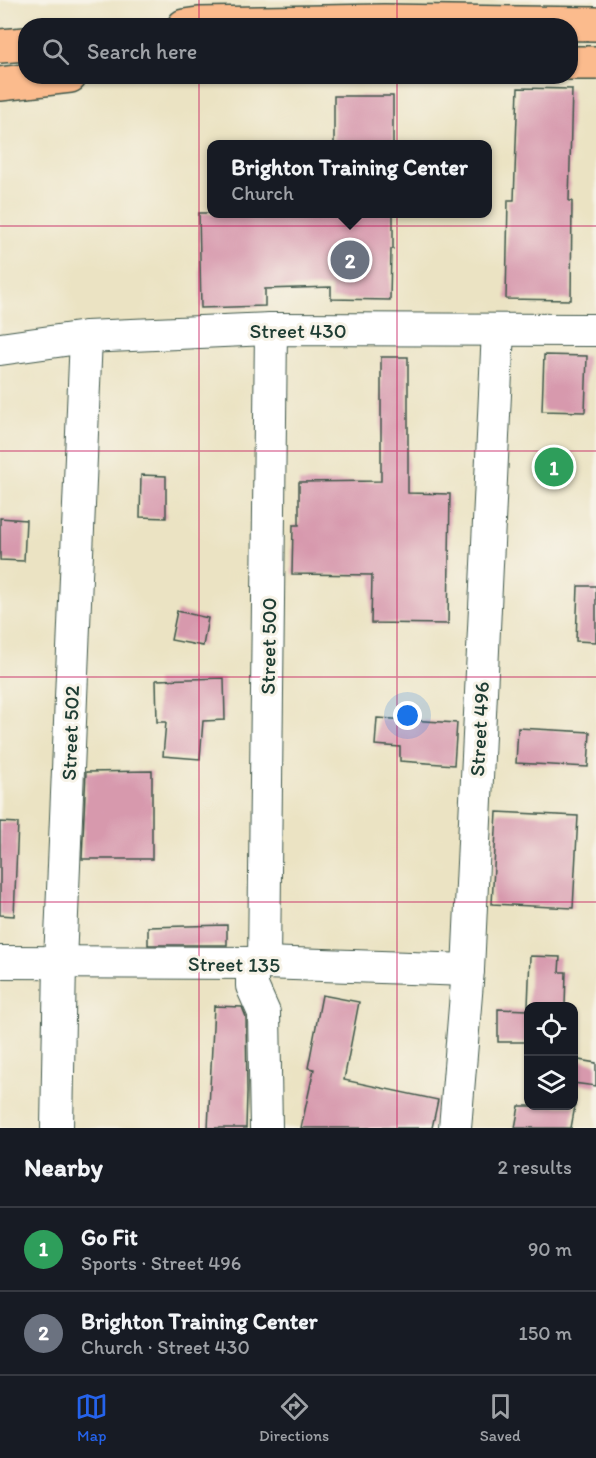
<!DOCTYPE html>
<html lang="en">
<head>
<meta charset="utf-8">
<style>
	:root { --surface:#171b24; --page:#20242c; --text:#f1f3f6; --muted:#9ea1a6; --line:#363941; --accent:#2563eb }
	body { margin:0; font-family:Itim,sans-serif; background:var(--page); color:var(--text) }
	.controls { position:absolute; right:18px; bottom:18px; display:grid; overflow:hidden; border-radius:12px; box-shadow:0 2px 4px #0004 }
	.controls button { width:54px; height:54px; display:grid; place-items:center; padding:0; border:0; border-bottom:2px solid var(--line); background:var(--surface); color:var(--text); font:30px sans-serif }
	.you { position:absolute; left:408px; top:716px; width:21px; height:21px; margin:-15px; border:4px solid #fff; border-radius:50%; background:#1a73e8; box-shadow:0 0 0 9px #1a73e833 }
	.badge { display:grid; place-items:center; width:39px; height:39px; border-radius:50%; background:var(--accent); color:#fff; font-size:20px; font-weight:700 }
	.pin { position:absolute; translate:-50% -50%; border:3px solid #fff; box-shadow:0 2px 6px #0006 }
	.popup { position:absolute; left:207px; top:140px; width:285px; height:78px; box-sizing:border-box; display:grid; place-content:center; border-radius:12px; background:var(--surface); filter:drop-shadow(0 2px 4px #0005); font-size:20px; white-space:nowrap; color:var(--muted) }
	.popup b { font-size:22px; color:var(--text) }
	.popup::after { content:''; position:absolute; left:50%; top:100%; margin-left:-12px; border:12px solid transparent; border-top-color:var(--surface) }
	.list { margin:0; padding:0; list-style:none }
	h2 { display:flex; justify-content:space-between; align-items:center; height:78px; margin:0; padding:0 24px; font-size:26px }
	h2 small { font-size:20px; font-weight:400; color:var(--muted) }
	.list li { display:grid; grid-template-columns:39px 1fr auto; gap:18px; align-items:center; box-sizing:border-box; height:84px; padding:0 24px; border-top:2px solid var(--line) }
	.list b { display:block; font-size:22px; white-space:nowrap }
	.list p { margin:0; font-size:20px; white-space:nowrap; color:var(--muted) }
	.list em { font-size:20px; font-style:normal; color:var(--muted) }
	.icon { flex:none; width:33px; height:33px; fill:none; stroke:currentColor; stroke-width:2; stroke-linecap:round; stroke-linejoin:round }
	.map { position:relative; flex:none; width:596px; height:1128px; overflow:hidden }
	.search { position:absolute; background:var(--surface); box-shadow:0 2px 4px #0004; left:18px; right:18px; top:18px; height:66px; display:flex; align-items:center; gap:15px; box-sizing:border-box; padding:0 21px; border-radius:24px; color:var(--muted); font-size:22px }
	.sheet { height:246px; background:var(--surface) }
	nav { display:flex; justify-content:space-around; align-items:center; box-sizing:border-box; height:84px; border-top:2px solid var(--line); background:var(--surface); font-size:16px; color:var(--muted) }
	nav a { display:grid; justify-items:center; gap:3px }
	nav .on { color:var(--accent) }
	.map>svg:first-child { display:block }
	.building { fill:#d799ad }
	.lines { fill:none; stroke-linecap:round; stroke-linejoin:round }
	.minor-casing { stroke:#3e5649; stroke-width:34 }
	.major-casing { stroke:#3e5649; stroke-width:36 }
	.minor { stroke:#fff; stroke-width:32 }
	.major { stroke:#fbbb8d; stroke-width:33 }
	.grid { fill:none; stroke:#c2185b; stroke-width:1.5; stroke-opacity:0.55 }
	.labels { text-anchor:middle; dominant-baseline:central; stroke-width:6; stroke-linejoin:round; paint-order:stroke }
	.street-label { font-size:21px; fill:#1f3d34; stroke:#f7f3e8 }
</style>
</head>
<body>
<div class="map">
<svg width="596" height="1128" viewBox="0 0 596 1128">
	<rect width="100%" height="100%" fill="#f7f3e8"/>
	<filter id="ink" filterUnits="userSpaceOnUse"><feTurbulence type="fractalNoise" baseFrequency=".0167" numOctaves="2"/><feDisplacementMap in="SourceGraphic" scale="12" xChannelSelector="R" yChannelSelector="G"/><feConvolveMatrix kernelMatrix="1 2 1 2 8 2 1 2 1" color-interpolation-filters="sRGB"/></filter>
	<filter id="wash" filterUnits="userSpaceOnUse"><feTurbulence type="fractalNoise" baseFrequency=".008" numOctaves="4" result="noise"/><feDisplacementMap in="SourceGraphic" scale="24" xChannelSelector="R" yChannelSelector="G"/><feGaussianBlur stdDeviation="1.35" result="paint"/><feColorMatrix in="noise" values="0 0 0 0 0 0 0 0 0 0 0 0 0 0 0 0 0 1.4 0 .05"/><feComposite in="paint" operator="in"/></filter>
	<g filter="url(#wash)">
		<rect width="100%" height="100%" fill="#ebe3c3"/>
		<g id="blocks">
			<g class="building">
				<path d="M 518,88 L 572,89 L 569,201 L 572,201 L 571,300 L 506,299 L 508,200 L 514,200 Z"/>
				<rect x="334" y="96" width="59" height="48"/>
				<path d="M 199,213 L 393,213 L 393,249 L 391,249 L 390,300 L 331,299 L 331,287 L 265,289 L 265,306 L 201,308 Z"/>
				<path d="M 544,355 L 587,356 L 585,412 L 542,411 Z"/>
				<path d="M 381,357 L 408,357 L 408,493 L 450,494 L 448,624 L 371,623 L 372,575 L 292,574 L 293,525 L 299,525 L 299,482 L 381,481 Z"/>
				<path d="M 141,475 L 166,476 L 166,518 L 140,517 Z"/>
				<path d="M 0,518 L 26,520 L 24,561 L 0,560 Z"/>
				<path d="M 578,586 L 596,586 L 596,642 L 576,641 Z"/>
				<path d="M 177,611 L 208,618 L 203,646 L 171,640 Z"/>
				<path d="M 224,678 L 225,720 L 203,721 L 200,759 L 163,756 L 166,722 L 157,722 L 156,680 Z"/>
				<path d="M 377,718 L 457,723 L 454,765 L 400,761 L 400,747 L 375,745 Z"/>
				<path d="M 518,728 L 590,732 L 588,767 L 516,763 Z"/>
				<path d="M 152,771 L 152,859 L 82,859 L 86,772 Z"/>
				<path d="M 497,812 L 578,816 L 573,908 L 492,904 Z"/>
				<path d="M 0,822 L 18,823 L 14,916 L 0,915 Z"/>
				<path d="M 227,925 L 227,945 L 148,945 L 148,927 Z"/>
				<path d="M 530,956 L 560,957 L 559,972 L 566,972 L 565,1006 L 528,1006 Z"/>
				<path d="M 322,995 L 359,1002 L 344,1080 L 438,1100 L 432,1128 L 301,1128 L 314,1069 L 308,1068 Z"/>
				<path d="M 214,1006 L 242,1007 L 246,1017 L 247,1092 L 246,1128 L 208,1128 Z"/>
				<path d="M 498,1009 L 528,1010 L 528,1042 L 498,1042 Z"/>
				<path d="M 573,1059 L 596,1063 L 596,1086 L 573,1083 Z"/>
				<path d="M 519,1106 L 575,1106 L 571,1128 L 515,1128 Z"/>
			</g>
		</g>
	</g>
	<g filter="url(#ink)">
		<use href="#blocks" fill-opacity="0" stroke="#3e5649" stroke-width="1.5"/>
		<g class="lines">
			<g class="minor-casing">
				<g id="minor">
					<path d="M 0,349 L 86,337 L 271,329 L 596,330"/>
					<path d="M 0,962 L 264,963 L 468,970"/>
					<path d="M 252,963 L 252,986 L 264,1013 L 266,1128"/>
					<path d="M 264,963 L 271,329"/>
					<path d="M 57,1128 L 60,962 L 86,337"/>
					<path d="M 455,1128 L 468,970 L 498,330"/>
				</g>
			</g>
			<g class="major-casing">
				<g id="major">
					<path d="M 184,26 L 198,24 L 384,21 L 596,24"/>
					<path d="M 0,46 L 26,44"/>
					<path d="M 570,63 L 596,63"/>
					<path d="M 0,84 L 70,76"/>
				</g>
			</g>
			<use href="#minor" class="minor"/>
			<use href="#major" class="major"/>
		</g>
	</g>
	<path class="grid" d="M 199,0 L 199,26M 397,0 L 397,26M 199,76 L 199,1128M 397,76 L 397,1128M 0,226 L 596,226M 0,451 L 596,451M 0,677 L 596,677M 0,902 L 596,902"/>
	<g class="labels">
		<g class="street-label">
			<text x="298" y="330">Street 430</text>
			<text transform="translate(268 646) rotate(-89)">Street 500</text>
			<text transform="translate(479 729) rotate(-87)">Street 496</text>
			<text transform="translate(70 733) rotate(-88)">Street 502</text>
			<text transform="translate(234 964) rotate(1)">Street 135</text>
		</g>
	</g>
</svg>
<div class="controls">
<button><svg class="icon" aria-label="locate" viewBox="0 0 24 24"><circle cx="12" cy="12" r="6"/><path d="M12 2v4M12 18v4M2 12h4M18 12h4"/></svg></button>
<button><svg class="icon" aria-label="layers" viewBox="0 0 24 24"><path d="M12 4l9 5-9 5-9-5zM3 14l9 5 9-5"/></svg></button>
</div>
<div class="you"></div>
<div class="pin badge" style="left:554px;top:467px;background:#2e9e5b">1</div>
<div class="pin badge" style="left:350px;top:260px;background:#6b7280">2</div>
<div class="popup"><b>Brighton Training Center</b>Church</div>
<div class="search"><svg class="icon" aria-label="search" viewBox="0 0 24 24"><circle cx="10" cy="10" r="6"/><path d="M15 15l6 6"/></svg>Search here</div>
</div>
<section class="sheet">
<h2>Nearby<small>2 results</small></h2>
<ul class="list">
<li><span class="badge" style="background:#2e9e5b">1</span><div><b>Go Fit</b><p>Sports · Street 496</p></div><em>90 m</em></li>
<li><span class="badge" style="background:#6b7280">2</span><div><b>Brighton Training Center</b><p>Church · Street 430</p></div><em>150 m</em></li>
</ul>
</section>
<nav>
<a class="on"><svg class="icon" aria-label="map" viewBox="0 0 24 24"><path d="M3 6l6-2 6 2 6-2v14l-6 2-6-2-6 2zM9 4v14M15 6v14"/></svg>Map</a>
<a><svg class="icon" aria-label="directions" viewBox="0 0 24 24"><path d="M12 3l9 9-9 9-9-9zM9 14v-3h6M13 9l2 2-2 2"/></svg>Directions</a>
<a><svg class="icon" aria-label="saved" viewBox="0 0 24 24"><path d="M7 4h10v16l-5-4-5 4z"/></svg>Saved</a>
</nav>
</body>
</html>
